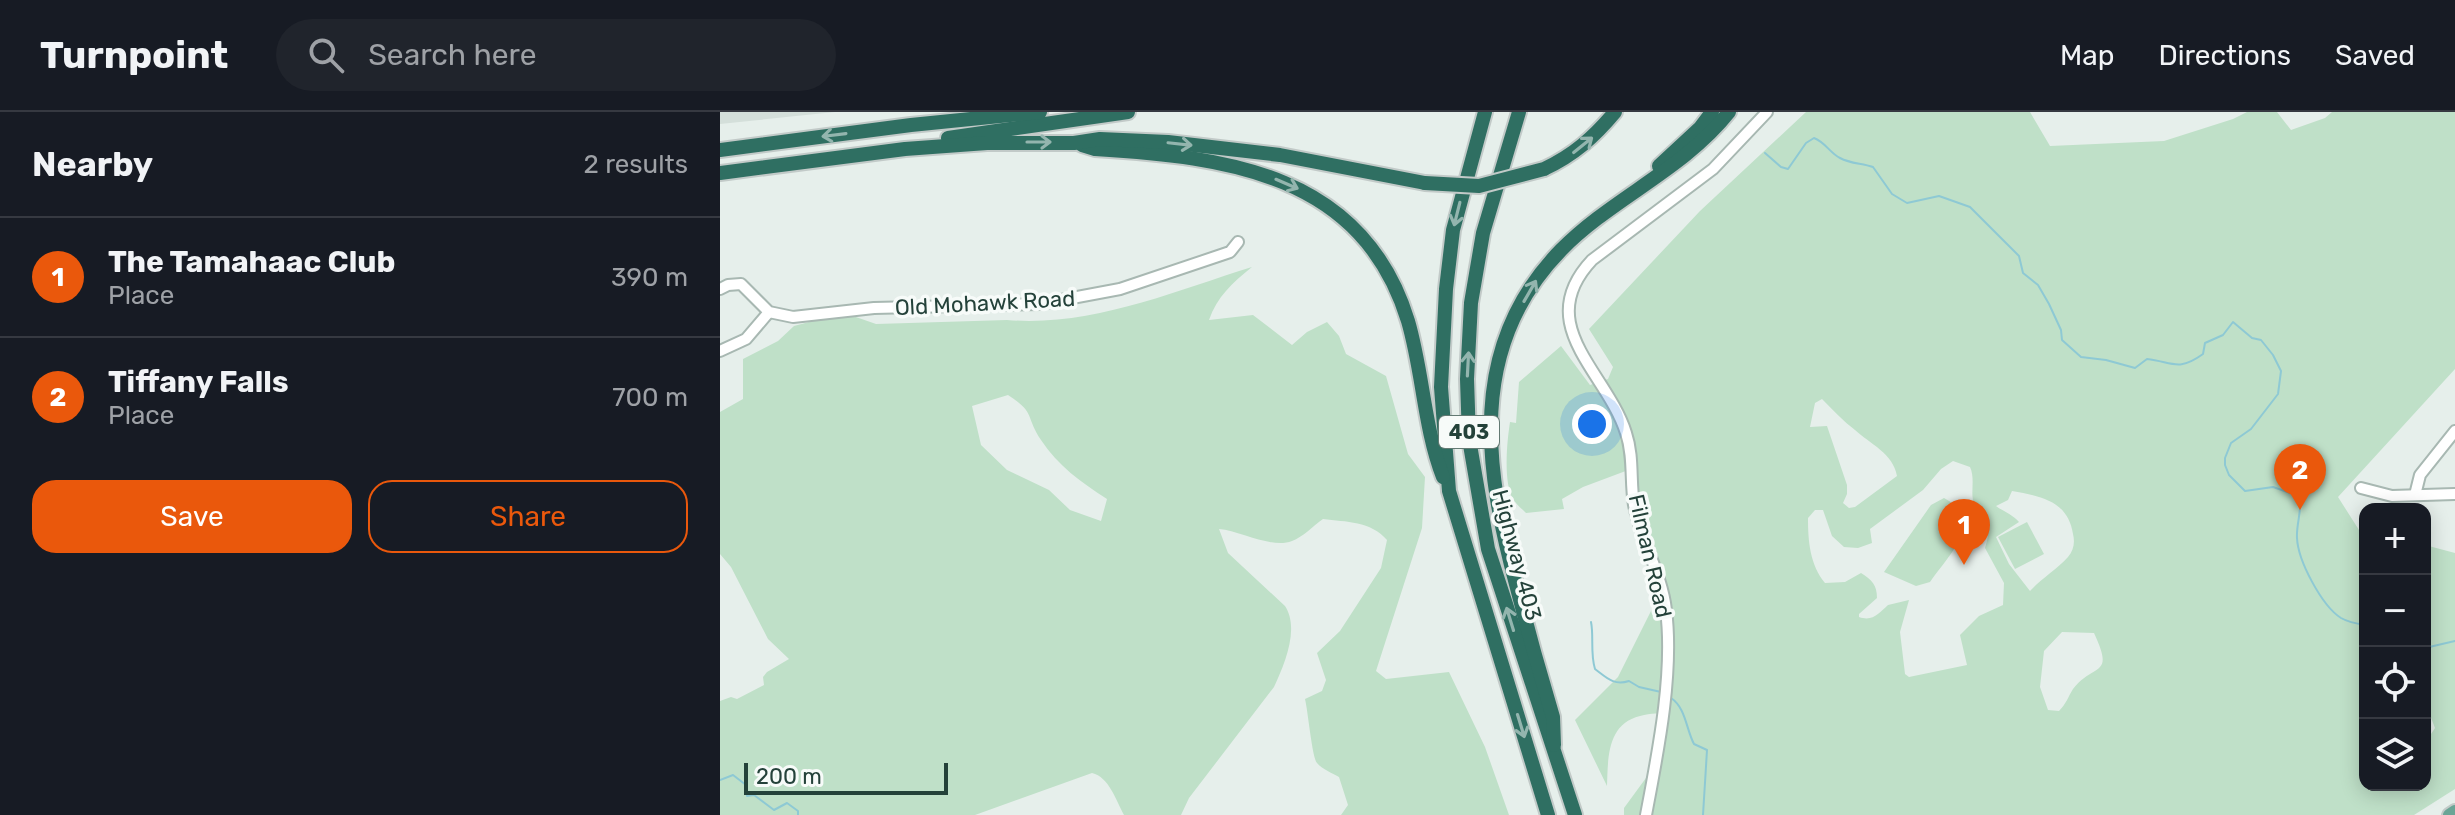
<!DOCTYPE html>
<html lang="en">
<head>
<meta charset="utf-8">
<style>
	:root { --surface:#171b24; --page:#20242c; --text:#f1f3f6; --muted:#9ea1a6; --line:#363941; --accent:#ea580c }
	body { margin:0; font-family:Rubik,sans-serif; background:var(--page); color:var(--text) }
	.controls { position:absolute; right:24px; bottom:24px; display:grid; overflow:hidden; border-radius:16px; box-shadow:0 4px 20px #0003 }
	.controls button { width:72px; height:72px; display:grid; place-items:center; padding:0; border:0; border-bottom:2px solid var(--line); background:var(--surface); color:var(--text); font:40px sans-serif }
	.scale { position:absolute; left:24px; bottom:20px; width:204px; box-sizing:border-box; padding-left:8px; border:4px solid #24423a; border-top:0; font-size:22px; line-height:28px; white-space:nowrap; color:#24423a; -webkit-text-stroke:6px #f7fbf9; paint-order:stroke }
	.you { position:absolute; left:872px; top:312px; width:28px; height:28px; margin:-20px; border:6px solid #fff; border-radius:50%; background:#1a73e8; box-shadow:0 0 0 12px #1a73e833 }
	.badge { display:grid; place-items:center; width:52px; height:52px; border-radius:50%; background:var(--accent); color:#fff; font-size:26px; font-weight:700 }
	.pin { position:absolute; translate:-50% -66px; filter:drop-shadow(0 2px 4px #0008) }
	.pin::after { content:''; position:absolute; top:42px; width:28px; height:24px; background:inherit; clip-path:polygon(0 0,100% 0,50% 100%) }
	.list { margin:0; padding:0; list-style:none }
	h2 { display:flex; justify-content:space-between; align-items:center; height:104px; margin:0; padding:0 32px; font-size:34px }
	h2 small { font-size:26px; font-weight:400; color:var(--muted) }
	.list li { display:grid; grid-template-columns:52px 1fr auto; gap:24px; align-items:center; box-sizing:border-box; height:120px; padding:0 32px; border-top:2px solid var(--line) }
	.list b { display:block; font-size:30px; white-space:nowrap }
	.list p { margin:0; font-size:26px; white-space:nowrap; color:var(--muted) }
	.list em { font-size:26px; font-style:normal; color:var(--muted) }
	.actions { display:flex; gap:16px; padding:24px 32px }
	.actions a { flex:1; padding:18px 0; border:2px solid var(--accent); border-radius:24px; text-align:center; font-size:28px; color:var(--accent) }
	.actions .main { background:var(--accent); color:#fff }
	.icon { flex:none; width:44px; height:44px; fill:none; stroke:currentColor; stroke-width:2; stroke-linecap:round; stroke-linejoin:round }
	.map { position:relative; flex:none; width:1735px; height:703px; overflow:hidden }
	header { display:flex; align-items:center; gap:48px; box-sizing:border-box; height:112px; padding:0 40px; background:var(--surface); border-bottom:2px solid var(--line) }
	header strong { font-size:38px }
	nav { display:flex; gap:44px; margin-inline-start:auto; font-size:28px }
	.search { width:560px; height:72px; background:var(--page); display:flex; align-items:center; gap:20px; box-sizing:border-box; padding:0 28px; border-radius:44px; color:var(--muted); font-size:30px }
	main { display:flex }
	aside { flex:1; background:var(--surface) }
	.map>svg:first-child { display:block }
	.built { fill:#d4dfda }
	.green { fill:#bfe0c8; fill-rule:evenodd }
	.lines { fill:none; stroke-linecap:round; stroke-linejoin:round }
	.stream { stroke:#8ec9d4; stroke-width:2 }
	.minor-casing { stroke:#a8b8b2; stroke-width:14 }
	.major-casing { stroke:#c2cac8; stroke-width:16 }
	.highway-casing { stroke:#c2cac8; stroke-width:18 }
	.minor { stroke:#fff; stroke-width:10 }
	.major { stroke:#6aa596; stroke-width:12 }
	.highway { stroke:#2f6f62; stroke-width:14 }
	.highway-bridge-casing { stroke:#c2cac8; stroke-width:18; stroke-linecap:butt }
	.highway-bridge { stroke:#2f6f62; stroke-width:14 }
	.oneway { stroke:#93b5ae }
	.labels { text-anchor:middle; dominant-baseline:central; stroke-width:7; stroke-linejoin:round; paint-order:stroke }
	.shield { fill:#f7fbf9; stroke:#637a73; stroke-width:2 }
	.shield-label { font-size:20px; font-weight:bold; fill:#24423a }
	.street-label { font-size:22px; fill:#24423a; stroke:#f7fbf9 }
</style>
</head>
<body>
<header>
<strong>Turnpoint</strong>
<div class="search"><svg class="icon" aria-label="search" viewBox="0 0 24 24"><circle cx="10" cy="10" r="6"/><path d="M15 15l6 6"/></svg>Search here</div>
<nav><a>Map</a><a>Directions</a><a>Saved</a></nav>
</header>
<main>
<aside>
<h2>Nearby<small>2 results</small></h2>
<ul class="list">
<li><span class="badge">1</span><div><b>The Tamahaac Club</b><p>Place</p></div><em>390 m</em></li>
<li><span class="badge">2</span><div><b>Tiffany Falls</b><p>Place</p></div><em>700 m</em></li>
</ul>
<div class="actions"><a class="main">Save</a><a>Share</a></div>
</aside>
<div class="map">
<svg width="1735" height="703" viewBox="0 0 1735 703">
	<rect width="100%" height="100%" fill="#e6efeb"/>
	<path class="built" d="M 0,0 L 115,0 L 0,12 Z"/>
	<g class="green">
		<path d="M 1086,0 L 1310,0 L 1330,34 L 1444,29 L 1513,7 L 1527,0 L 1557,0 L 1571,18 L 1605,6 L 1612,0 L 1735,0 L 1735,257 L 1618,385 L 1639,418 L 1645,420 L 1645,673 L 1705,673 L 1705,631 L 1715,616 L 1708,598 L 1705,600 L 1705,433 L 1735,441 L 1735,677 L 1694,703 L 904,703 L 904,696 L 934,655 L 945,603 C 936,600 929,602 920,604 C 887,612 888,646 887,674 L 855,608 L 898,565 L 936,489 L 911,357 L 863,375 L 842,387 L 844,397 L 806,401 C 802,397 796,392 793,387 C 783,370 787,329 790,310 L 796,311 L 799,270 L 841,234 L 870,273 L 888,267 L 893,255 L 869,217 L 980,99 ZM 1102,287 C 1113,298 1123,309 1135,318 C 1150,332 1173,341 1177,364 L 1135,395 L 1129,396 L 1123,391 L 1127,382 L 1127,373 L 1107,314 L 1090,315 L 1095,291 ZM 1233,349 L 1250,355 C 1256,368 1249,383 1255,394 C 1264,415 1273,410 1265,436 L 1284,471 L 1283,493 L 1259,504 L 1240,523 L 1247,553 L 1189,565 L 1185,562 L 1180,520 L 1189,488 L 1168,493 C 1159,501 1153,510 1139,505 L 1139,502 L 1157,486 C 1157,473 1152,468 1141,461 L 1125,470 L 1105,471 C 1090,453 1088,429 1088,406 L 1095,398 L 1103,398 L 1112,424 L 1124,435 L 1138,436 L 1152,431 L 1150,417 L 1203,378 L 1221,357 ZM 1292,379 C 1321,384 1348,389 1353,422 C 1355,430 1354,438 1348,445 C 1337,457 1321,467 1310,479 L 1289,452 L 1276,425 L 1299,410 C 1292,402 1284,400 1276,394 L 1288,388 ZM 1342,520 L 1374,521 C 1395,566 1374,550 1353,577 C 1348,585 1346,592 1339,599 L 1328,598 L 1320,575 L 1324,539 Z"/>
		<path d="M 532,155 C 512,171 497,185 489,208 L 533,203 L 572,233 L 587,220 L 607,210 L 619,224 L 626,242 L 666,264 L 688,342 L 705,365 L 702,416 L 656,559 L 666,567 L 729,560 L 765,635 L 789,703 L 621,703 L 628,693 L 619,665 C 612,661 602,657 597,651 C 592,645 588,599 585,587 L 602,579 L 606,568 L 597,541 L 620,519 L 661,456 L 667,428 C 651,409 626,410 603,407 C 593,414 583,425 572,429 C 552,437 521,419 499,417 L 508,441 L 565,494 C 580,517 564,553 554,575 L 469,686 L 461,703 L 404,703 C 396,688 389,665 372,661 L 255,703 L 0,703 L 0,589 L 11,585 L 17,587 L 44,573 L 43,565 L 47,560 L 69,547 L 48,527 L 11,455 L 0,442 L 0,300 L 23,287 L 23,247 L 58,229 L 74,214 L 104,206 L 133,204 L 156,212 L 287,208 C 371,215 452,180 532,155 ZM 288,283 C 316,301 305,304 321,328 C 338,354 361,370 387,387 L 381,409 L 350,398 L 329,378 L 287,358 L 261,333 L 252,294 Z"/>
		<path d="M 1224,386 C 1266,409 1228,444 1210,470 L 1196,474 L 1164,460 L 1211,393 Z"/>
		<path d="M 1307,410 L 1324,442 L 1295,457 L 1278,425 Z"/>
	</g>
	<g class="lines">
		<g class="stream">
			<path d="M 1045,41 L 1061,55 L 1068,57 L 1086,31 L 1094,26 C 1105,30 1110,41 1120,46 C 1131,52 1142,51 1153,55 L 1172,82 L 1187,91 L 1219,84 L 1250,95 L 1299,144 L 1303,161 L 1318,173 L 1329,192 L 1341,218 L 1342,228 L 1361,245 L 1386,248 L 1415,256 L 1427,247 C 1453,250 1458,260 1483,242 L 1485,231 L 1503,223 L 1513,210 L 1532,226 L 1541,228 L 1553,243 L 1561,259 L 1558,282 L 1531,317 L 1511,331 L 1505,346 L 1505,353 L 1509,363 L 1525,379 L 1553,375 L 1579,384 C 1583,396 1576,412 1577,426 C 1578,449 1602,494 1621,506 C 1628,510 1638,512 1645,513"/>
			<path d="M 871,510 C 874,524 870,541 875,557 C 887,566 894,574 909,569 L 919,575 L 941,580"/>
			<path d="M 1705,536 L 1735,529"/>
			<path d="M 951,586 C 966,596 966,617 974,632 L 987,638 L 983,703"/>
			<path d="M 0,668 L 13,663 L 26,673 L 27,684 L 34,683 L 54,698 L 67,691 L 78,699 L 78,703"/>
		</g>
		<g class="minor-casing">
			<g id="minor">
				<path d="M 0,177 L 8,173 L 21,172 L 49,200 L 73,205 L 154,196 L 320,192 L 400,177 L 510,140 L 518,130"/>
				<path d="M 0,239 L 26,227 L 49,200"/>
				<path d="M 1641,376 L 1672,384 L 1735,382"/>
				<path d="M 1695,383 L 1700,363 L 1735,319"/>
				<path d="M 926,703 C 938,640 954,561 946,498 C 942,462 921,429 914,393 C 910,369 914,345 906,321 C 887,260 811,213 872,148 L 993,57 L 1047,0"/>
			</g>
		</g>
		<g class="major-casing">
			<path id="major" d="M 1729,703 L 1735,699"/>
		</g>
		<g class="highway-casing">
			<g id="highway">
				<path d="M 765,0 L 733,118 L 726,177 L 721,275 L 729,379 L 828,703"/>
				<path d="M 799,0 L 763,121 L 751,191 L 747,267 L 749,327 L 768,437 L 855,703"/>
				<path d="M 228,26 L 408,0"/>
				<path d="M 362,33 L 375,37 C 508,45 643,62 688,209 C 703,260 704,316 723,365"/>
				<path d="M 0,38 L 191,13 L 320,0"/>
				<path d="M 939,54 L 980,16 L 992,0"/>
				<path d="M 824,57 C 854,43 874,25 895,0"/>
				<path d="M 0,61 L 185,37 L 267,31 L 354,31 L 380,27 L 448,30 L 560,43 L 705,71"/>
				<path d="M 834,633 L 833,605 C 820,562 808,519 797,476 C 765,358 746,235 841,138 C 892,86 963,58 1009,0"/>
			</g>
		</g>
		<use href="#minor" class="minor"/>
		<use href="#major" class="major"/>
		<use href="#highway" class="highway"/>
		<g class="highway-bridge-casing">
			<path id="highway-bridge" d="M 705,71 L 759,74 L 824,57"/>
		</g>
		<use href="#highway-bridge" class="highway-bridge"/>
	</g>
	<defs><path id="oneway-shaft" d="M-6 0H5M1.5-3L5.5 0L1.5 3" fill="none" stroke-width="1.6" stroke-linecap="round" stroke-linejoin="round" transform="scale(2)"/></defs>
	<g class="oneway">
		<use href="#oneway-shaft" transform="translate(114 23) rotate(173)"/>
		<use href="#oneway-shaft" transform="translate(319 30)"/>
		<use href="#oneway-shaft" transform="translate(460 32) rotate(6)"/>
		<use href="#oneway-shaft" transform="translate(863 33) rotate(-39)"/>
		<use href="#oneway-shaft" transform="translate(567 72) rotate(23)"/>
		<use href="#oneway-shaft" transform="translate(737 102) rotate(104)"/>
		<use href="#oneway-shaft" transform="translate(810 179) rotate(-60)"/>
		<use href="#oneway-shaft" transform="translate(748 252) rotate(-87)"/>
		<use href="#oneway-shaft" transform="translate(790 507) rotate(-107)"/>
		<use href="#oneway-shaft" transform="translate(801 614) rotate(73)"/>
	</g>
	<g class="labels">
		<rect class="shield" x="719" y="304" width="60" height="32" rx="6"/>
		<g class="shield-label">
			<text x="749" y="320">403</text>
		</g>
		<g class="street-label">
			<text transform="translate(265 191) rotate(-3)">Old Mohawk Road</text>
			<text transform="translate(797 443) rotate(75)">Highway 403</text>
			<text transform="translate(930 444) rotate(77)">Filman Road</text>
		</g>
	</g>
</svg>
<div class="controls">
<button>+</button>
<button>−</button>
<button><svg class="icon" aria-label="locate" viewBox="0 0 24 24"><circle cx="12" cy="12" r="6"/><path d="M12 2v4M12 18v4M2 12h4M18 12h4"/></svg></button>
<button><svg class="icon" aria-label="layers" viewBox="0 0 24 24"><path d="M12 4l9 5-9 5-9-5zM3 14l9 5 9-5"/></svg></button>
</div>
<div class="scale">200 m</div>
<div class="you"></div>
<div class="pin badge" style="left:1244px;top:453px">1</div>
<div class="pin badge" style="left:1580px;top:398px">2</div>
</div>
</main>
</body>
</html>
